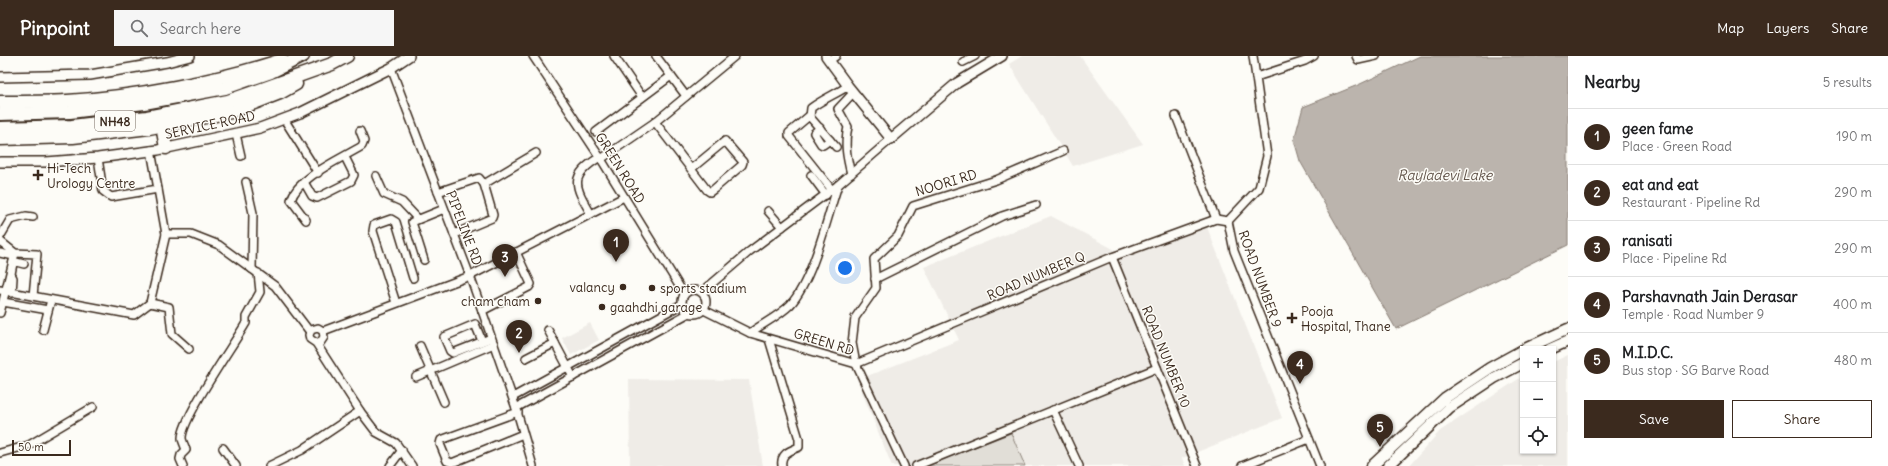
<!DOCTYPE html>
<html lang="en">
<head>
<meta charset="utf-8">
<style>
	:root { --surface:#fff; --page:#f6f6f6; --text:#202124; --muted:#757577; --line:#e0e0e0; --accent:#3b2a1e }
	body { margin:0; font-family:Delius,sans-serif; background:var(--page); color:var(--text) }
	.controls { position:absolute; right:12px; bottom:12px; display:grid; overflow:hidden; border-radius:0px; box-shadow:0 1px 3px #0004 }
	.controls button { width:36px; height:36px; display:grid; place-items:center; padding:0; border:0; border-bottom:1px solid var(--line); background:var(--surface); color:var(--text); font:20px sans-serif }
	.scale { position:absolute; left:12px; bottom:10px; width:59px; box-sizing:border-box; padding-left:4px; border:2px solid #3b2a1e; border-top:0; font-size:11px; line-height:14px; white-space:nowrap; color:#3b2a1e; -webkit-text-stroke:3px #fdfcf7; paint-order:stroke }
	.you { position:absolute; left:845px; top:212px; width:14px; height:14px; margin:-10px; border:3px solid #fff; border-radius:50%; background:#1a73e8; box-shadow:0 0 0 6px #1a73e833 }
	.badge { display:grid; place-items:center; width:26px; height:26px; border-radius:50%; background:var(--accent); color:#fff; font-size:13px; font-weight:700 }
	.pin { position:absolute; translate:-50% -33px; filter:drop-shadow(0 1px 2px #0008) }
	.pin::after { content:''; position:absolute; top:21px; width:14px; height:12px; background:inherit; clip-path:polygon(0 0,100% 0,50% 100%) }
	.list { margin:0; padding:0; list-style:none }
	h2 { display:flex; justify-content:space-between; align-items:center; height:52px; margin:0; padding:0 16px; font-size:17px }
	h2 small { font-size:13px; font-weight:400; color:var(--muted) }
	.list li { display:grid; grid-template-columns:26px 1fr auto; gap:12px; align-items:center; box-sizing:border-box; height:56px; padding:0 16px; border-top:1px solid var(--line) }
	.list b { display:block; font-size:15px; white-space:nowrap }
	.list p { margin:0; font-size:13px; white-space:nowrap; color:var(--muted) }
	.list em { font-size:13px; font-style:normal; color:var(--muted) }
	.actions { display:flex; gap:8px; padding:12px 16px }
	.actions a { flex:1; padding:9px 0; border:1px solid var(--accent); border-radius:0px; text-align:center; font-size:14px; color:var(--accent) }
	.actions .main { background:var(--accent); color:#fff }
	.icon { flex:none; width:22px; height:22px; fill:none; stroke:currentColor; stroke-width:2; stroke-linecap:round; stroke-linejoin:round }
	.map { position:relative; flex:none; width:1568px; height:410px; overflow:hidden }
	header { display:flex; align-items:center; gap:24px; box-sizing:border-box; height:56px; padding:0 20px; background:var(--accent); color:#fff }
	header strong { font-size:19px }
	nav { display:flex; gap:22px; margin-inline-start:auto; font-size:14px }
	.search { width:280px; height:36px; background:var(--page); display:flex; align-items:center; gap:10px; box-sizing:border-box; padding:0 14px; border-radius:0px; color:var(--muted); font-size:15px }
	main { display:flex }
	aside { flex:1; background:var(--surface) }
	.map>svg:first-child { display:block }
	.built { fill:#efece7 }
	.green { fill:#e1ded7; stroke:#8e847a }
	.water { fill:#bbb4ad; stroke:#887d74 }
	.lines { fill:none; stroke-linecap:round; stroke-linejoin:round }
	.minor-casing { stroke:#3b2a1e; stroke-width:10 }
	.tertiary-casing { stroke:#3b2a1e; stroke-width:12 }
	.secondary-casing { stroke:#3b2a1e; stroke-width:13 }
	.trunk-casing { stroke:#3b2a1e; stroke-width:15 }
	.minor { stroke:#fdfcf7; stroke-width:7 }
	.tertiary { stroke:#fdfcf7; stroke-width:9 }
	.secondary { stroke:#fdfcf7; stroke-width:10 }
	.trunk { stroke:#fdfcf7; stroke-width:12 }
	.poi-dot { fill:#3b2a1e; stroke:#fdfcf7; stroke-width:1.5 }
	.labels { text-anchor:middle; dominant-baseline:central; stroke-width:3; stroke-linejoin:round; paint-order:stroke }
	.shield { fill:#fdfcf7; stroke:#75695f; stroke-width:1 }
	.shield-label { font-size:12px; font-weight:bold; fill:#3b2a1e }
	.street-label { font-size:13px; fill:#3b2a1e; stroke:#fdfcf7 }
	.poi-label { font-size:13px; fill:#3b2a1e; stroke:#fdfcf7; text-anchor:start }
	.water-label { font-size:14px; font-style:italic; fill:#615349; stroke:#fdfcf7 }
</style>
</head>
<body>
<header>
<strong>Pinpoint</strong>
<div class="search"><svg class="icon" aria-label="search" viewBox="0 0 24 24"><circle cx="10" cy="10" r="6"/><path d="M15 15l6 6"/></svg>Search here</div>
<nav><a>Map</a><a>Layers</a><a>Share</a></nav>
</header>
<main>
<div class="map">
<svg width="1568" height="410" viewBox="0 0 1568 410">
	<rect width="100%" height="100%" fill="#fdfcf7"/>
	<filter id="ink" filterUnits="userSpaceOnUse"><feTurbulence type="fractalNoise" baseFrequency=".025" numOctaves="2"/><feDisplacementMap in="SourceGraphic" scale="8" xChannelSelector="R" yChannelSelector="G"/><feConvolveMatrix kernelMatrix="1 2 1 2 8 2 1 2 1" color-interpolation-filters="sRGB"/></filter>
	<g filter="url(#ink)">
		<g class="built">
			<path d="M 1022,0 L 1080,0 L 1143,88 L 1073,110 L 1009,8 Z"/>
			<path d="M 1051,160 L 1121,197 L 1207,171 L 1282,362 L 1182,402 L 1185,410 L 892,410 L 857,324 L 959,284 L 924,211 Z"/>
			<path d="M 590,267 L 599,284 L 571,299 L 562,282 Z"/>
			<path d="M 1568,299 L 1568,410 L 1409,410 L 1440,375 L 1523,320 L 1523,395 L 1553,395 L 1553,306 Z"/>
			<path d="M 629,323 L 749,324 L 763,410 L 630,410 Z"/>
		</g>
		<path class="green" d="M 1011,377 L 1025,410 L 926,410 Z"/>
		<path class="water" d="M 1420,0 L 1568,0 L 1568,189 L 1396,273 L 1300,105 L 1294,84 L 1303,51 L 1358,29 Z"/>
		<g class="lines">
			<g class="minor-casing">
				<g id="minor">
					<path d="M 533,0 L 601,103 L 684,238"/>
					<path d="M 614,0 L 642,41"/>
					<path d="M 656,0 L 686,40"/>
					<path d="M 1253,0 L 1267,100 L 1259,132 L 1228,165 L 1234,195 L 1320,410"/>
					<path d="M 1356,0 L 1358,4 L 1376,0"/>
					<path d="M 829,5 L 836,0"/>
					<path d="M 963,6 L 975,0"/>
					<path d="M 391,12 L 470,220 L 516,352 L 533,410"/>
					<path d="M 1256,21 L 1305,5 L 1314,0"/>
					<path d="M 1176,60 L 1216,163"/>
					<path d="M 810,61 L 811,52 C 823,43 836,38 848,30"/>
					<path d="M 284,63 L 318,117"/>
					<path d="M 655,66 L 707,134 L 710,136 L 714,133 L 742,109 L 743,106 L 725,85 L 691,113"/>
					<path d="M 820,72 L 814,77 L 821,88 L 823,89 L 830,84"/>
					<path d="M 596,76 L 671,20"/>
					<path d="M 236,78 L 241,100"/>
					<path d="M 1063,95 L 996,124 L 913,150 L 898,180 L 874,203 L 876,232 L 855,262 L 852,287 L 856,308 L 1112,201 L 1216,163 L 1228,165"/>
					<path d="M 98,102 L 103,135 L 111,141 L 158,133"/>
					<path d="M 601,103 L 655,66 L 735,0"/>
					<path d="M 851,118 C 847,102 844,88 848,71 L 838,53 L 853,37"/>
					<path d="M 811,119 L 826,139"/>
					<path d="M 376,120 L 384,138 L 402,146 L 418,163"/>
					<path d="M 246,126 L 253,157 L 252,213"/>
					<path d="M 304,126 L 312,140 L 317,142 L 351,125 L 354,119 L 345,101"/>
					<path d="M 484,128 L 536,97"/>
					<path d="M 832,134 L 789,80 L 789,77 L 809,60 L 836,91"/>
					<path d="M 438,136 L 479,122 L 484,128 L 493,159 L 492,162 L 454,178"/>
					<path d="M 768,155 L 782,171"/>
					<path d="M 591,158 C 574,129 569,120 600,101"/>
					<path d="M 306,164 L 291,144 C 298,121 341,103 362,90 L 364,85 L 360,75"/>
					<path d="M 166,178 L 191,178 L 219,189 L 275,230 L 310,276"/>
					<path d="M 0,181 L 10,164 L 26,160 L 33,161"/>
					<path d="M 0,185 L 15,197 L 37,198 L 33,240"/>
					<path d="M 0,197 L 14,200"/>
					<path d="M 1112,201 L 1197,410"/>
					<path d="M 424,204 L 412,166 L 444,153"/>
					<path d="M 875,223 L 1002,160 L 1036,149"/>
					<circle cx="694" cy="246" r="12"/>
					<path d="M 0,234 L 134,259 L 150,247 L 166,178 L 151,94"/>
					<path d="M 702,236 L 750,195 L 838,129 L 891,83"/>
					<path d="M 12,237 L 13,222 L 11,218 L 13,207 L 16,206 L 24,208"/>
					<path d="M 3,246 L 48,254"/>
					<path d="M 150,247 L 169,251 L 172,278 L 189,293"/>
					<path d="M 396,247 L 373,175 L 374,169 L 391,163 L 396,166 L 413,222"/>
					<path d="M 704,254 L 750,277 L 856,308 L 904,410"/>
					<path d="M 482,255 L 529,231 L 531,228 L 516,196"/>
					<path d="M 0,257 L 15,197"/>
					<path d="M 43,274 L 51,244"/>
					<path d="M 548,274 L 573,321"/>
					<path d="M 323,275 L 470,220 L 624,141"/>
					<path d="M 750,277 C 762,268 779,260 790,249 C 813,224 827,162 838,129"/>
					<path d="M 769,283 L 799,383 L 799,391 C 789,395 780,398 782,410"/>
					<path d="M 482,285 L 475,268 L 444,281 L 450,295 L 453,297 L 491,282"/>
					<path d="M 420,290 L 444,346"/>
					<path d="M 526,302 L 555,287"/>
					<path d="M 416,321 L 494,288"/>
					<path d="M 513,341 L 682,248"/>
					<path d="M 516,352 L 689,257"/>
					<path d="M 1053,354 L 1079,410"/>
					<path d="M 360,355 L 376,376 L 396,387 L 412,410"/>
					<path d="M 518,356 L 441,384 L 440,388 L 447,405 L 452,407 L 523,378"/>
					<path d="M 223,392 L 236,410"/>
					<path d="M 0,397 L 29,389 L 93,351"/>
					<path d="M 183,410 L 180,403 L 181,399 L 186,394 C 185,390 182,385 182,382 C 182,362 234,288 246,267 L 246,261 L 260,236 L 258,217"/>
					<path d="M 269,410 L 302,394 L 360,355 L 316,287 L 310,283 L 309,279 L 311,274 L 318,272 L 323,275 L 324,281 L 320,287 L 316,287"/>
					<path d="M 390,410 L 402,394"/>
					<path d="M 916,410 L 1157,312"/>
					<path d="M 1242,410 L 1309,383"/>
				</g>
			</g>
			<g class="tertiary-casing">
				<g id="tertiary">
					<path d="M 826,0 L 848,30 L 891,83 L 957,27 L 1002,0"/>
					<path d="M 0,21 L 90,19 L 167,6 L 190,0"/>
					<path d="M 0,106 L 46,106 L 98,102 L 158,94 L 260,72 L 300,57 L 391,12 L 409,0"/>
				</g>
			</g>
			<g class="secondary-casing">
				<g id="secondary">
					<path d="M 1525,293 L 1568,273"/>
					<path d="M 1550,293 L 1568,285"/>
					<path d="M 1372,410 L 1445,342 L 1490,312 L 1523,294"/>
					<path d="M 1388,410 L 1450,351 L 1494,322 L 1523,307"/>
				</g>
			</g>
			<g class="trunk-casing">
				<g id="trunk">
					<path d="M 0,46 C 22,46 45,46 67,45 C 135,41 217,25 282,4"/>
					<path d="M 0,58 L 70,56 L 144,47 L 225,32 L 271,16 L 303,0"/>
					<path d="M 162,70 L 166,92"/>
					<path d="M 0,72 L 72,70 L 147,61 L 228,45 L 332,8 L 347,0"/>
					<path d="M 0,83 L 73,81 L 149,72 L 231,56 L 280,37 L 296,28"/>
				</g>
			</g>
			<use href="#minor" class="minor"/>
			<use href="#tertiary" class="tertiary"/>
			<use href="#secondary" class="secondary"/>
			<use href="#trunk" class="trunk"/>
		</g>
	</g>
	<g class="poi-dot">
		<path d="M36 113h4v4h4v4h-4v4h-4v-4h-4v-4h4z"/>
		<circle cx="623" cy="231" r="4"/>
		<circle cx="652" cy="232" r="4"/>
		<circle cx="538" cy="245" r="4"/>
		<circle cx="602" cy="251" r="4"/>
		<path d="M1290 256h4v4h4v4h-4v4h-4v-4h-4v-4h4z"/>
	</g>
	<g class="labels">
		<rect class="shield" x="95" y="55" width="40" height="20" rx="3"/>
		<g class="shield-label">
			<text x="115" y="65">NH48</text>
		</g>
		<g class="street-label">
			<text transform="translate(210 69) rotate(-12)">SERVICE ROAD</text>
			<text transform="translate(620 112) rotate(58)">GREEN ROAD</text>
			<text transform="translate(946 127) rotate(-17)">NOORI RD</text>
			<text transform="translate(464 172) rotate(69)">PIPELINE RD</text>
			<text transform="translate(1036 220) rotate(-23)">ROAD NUMBER Q</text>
			<text transform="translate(1260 223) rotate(70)">ROAD NUMBER 9</text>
			<text transform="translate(824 286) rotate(17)">GREEN RD</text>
			<text transform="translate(1166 301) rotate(68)">ROAD NUMBER 10</text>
		</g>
		<g class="poi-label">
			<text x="47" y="112">Hi-Tech<tspan x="47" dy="15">Urology Centre</tspan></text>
			<text x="615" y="231" text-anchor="end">valancy</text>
			<text x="660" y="232">sports stadium</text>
			<text x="530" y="245" text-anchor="end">cham cham</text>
			<text x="610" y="251">gaahdhi garage</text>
			<text x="1301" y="255">Pooja<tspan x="1301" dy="15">Hospital, Thane</tspan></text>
		</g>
		<g class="water-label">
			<text x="1445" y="119">Rayladevi Lake</text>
		</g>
	</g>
</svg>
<div class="controls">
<button>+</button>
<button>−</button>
<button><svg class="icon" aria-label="locate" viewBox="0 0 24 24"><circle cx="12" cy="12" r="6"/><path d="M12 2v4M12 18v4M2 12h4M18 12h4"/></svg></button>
</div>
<div class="scale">50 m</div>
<div class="you"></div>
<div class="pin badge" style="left:616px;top:206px">1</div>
<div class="pin badge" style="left:519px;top:297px">2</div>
<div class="pin badge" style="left:505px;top:221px">3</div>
<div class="pin badge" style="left:1300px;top:328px">4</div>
<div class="pin badge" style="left:1380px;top:391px">5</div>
</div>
<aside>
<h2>Nearby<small>5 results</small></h2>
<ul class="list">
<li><span class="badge">1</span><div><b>geen fame</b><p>Place · Green Road</p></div><em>190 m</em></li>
<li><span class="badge">2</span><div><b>eat and eat</b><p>Restaurant · Pipeline Rd</p></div><em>290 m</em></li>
<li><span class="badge">3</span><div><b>ranisati</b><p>Place · Pipeline Rd</p></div><em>290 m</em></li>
<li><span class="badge">4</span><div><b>Parshavnath Jain Derasar</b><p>Temple · Road Number 9</p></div><em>400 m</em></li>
<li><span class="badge">5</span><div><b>M.I.D.C.</b><p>Bus stop · SG Barve Road</p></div><em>480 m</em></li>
</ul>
<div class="actions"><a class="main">Save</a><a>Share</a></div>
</aside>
</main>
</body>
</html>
